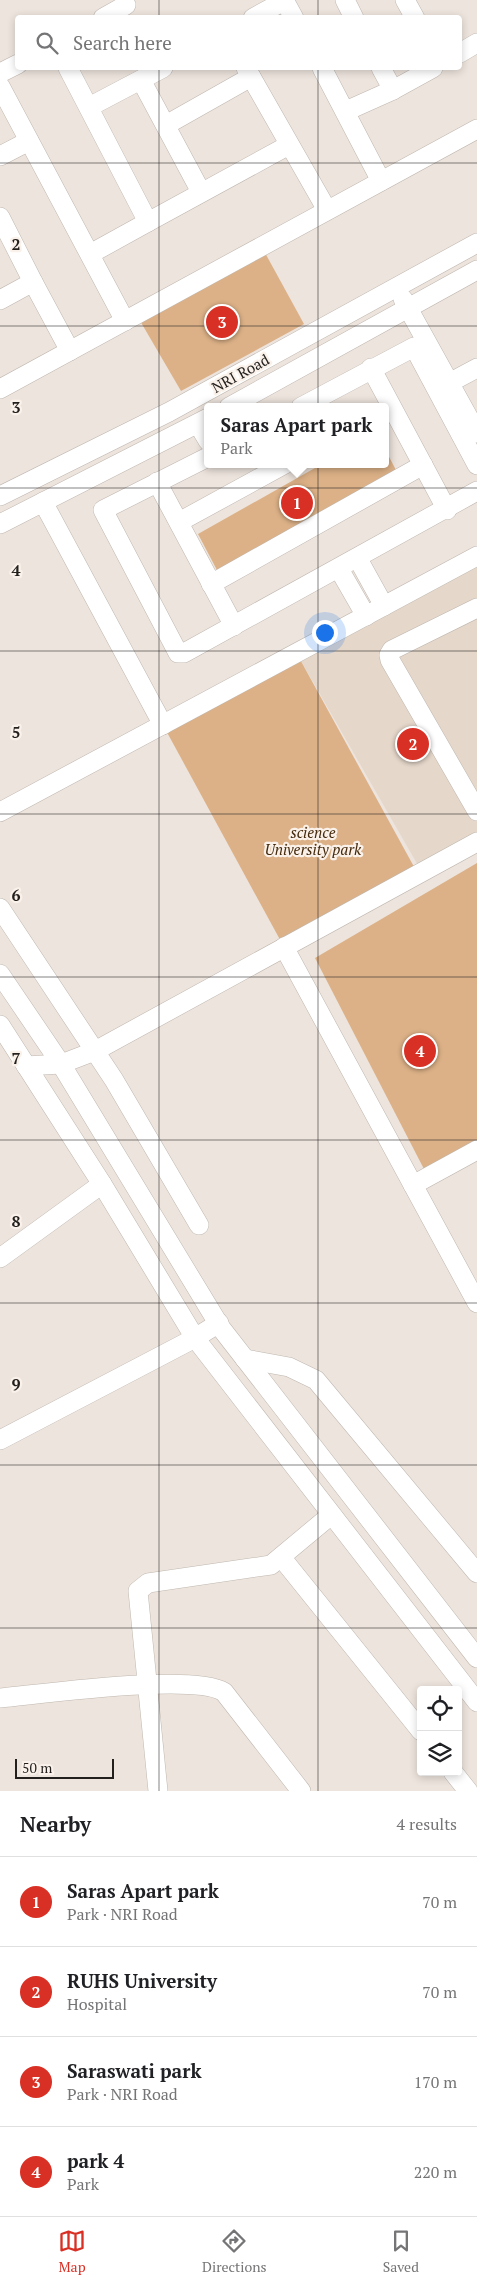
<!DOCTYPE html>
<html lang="en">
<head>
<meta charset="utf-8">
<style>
	:root { --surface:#fff; --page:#f2f2f2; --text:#202124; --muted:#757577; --line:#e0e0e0; --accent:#d93025 }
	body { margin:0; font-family:"PT Serif",serif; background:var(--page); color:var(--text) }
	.controls { position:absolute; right:15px; bottom:15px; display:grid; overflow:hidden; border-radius:5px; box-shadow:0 2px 8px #0003 }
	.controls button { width:45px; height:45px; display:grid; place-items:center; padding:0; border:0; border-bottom:1px solid var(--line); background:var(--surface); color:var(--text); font:25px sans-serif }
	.scale { position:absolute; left:15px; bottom:12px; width:99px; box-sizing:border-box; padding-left:5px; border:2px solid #221f1d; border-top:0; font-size:14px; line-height:18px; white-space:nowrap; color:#221f1d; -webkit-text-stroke:4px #faf2ea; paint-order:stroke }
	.you { position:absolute; left:324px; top:632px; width:18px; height:18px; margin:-12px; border:4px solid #fff; border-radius:50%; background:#1a73e8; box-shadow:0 0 0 8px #1a73e833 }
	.badge { display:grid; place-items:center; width:32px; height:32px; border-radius:50%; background:var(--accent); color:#fff; font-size:16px; font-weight:700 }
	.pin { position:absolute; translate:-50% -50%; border:2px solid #fff; box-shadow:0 1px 5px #0006 }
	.popup { position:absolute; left:204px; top:403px; width:185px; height:65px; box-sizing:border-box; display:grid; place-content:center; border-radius:5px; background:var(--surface); filter:drop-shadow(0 1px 4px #0005); font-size:16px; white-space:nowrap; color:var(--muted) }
	.popup b { font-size:19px; color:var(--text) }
	.popup::after { content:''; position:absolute; left:50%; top:100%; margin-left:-10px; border:10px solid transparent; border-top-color:var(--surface) }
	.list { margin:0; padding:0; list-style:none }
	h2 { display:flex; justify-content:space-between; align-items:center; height:65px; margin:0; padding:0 20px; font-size:21px }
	h2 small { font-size:16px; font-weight:400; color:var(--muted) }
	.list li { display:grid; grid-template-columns:32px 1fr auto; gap:15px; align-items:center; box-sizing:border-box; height:90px; padding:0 20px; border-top:1px solid var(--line) }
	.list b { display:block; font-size:19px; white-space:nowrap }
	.list p { margin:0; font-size:16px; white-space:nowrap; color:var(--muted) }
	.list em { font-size:16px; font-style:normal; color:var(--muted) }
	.icon { flex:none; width:28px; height:28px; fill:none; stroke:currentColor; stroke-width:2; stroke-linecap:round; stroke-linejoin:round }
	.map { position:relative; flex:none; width:477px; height:1791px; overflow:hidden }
	.search { position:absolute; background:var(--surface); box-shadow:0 2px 8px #0003; left:15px; right:15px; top:15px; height:55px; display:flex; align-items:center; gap:12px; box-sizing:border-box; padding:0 18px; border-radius:5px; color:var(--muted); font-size:19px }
	.sheet { height:425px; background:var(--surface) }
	nav { display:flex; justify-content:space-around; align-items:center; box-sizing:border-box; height:70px; border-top:1px solid var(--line); background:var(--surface); font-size:14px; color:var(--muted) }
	nav a { display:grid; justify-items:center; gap:2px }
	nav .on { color:var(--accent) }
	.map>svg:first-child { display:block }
	.built { fill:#e5d7ca }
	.green { fill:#dcb187 }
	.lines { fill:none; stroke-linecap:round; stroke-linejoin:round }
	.minor-casing { stroke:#bfb7af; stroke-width:20 }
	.minor { stroke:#fff; stroke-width:19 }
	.grid { fill:none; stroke:#221f1d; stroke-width:1; stroke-opacity:0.55 }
	.labels { text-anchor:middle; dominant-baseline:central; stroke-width:4.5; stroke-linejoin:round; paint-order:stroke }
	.street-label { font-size:15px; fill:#221f1d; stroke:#faf2ea }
	.park-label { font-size:15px; font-style:italic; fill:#452a0d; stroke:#faf2ea }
	.grid-label { font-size:16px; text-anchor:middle; font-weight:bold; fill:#221f1d; stroke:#faf2ea; stroke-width:4.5; stroke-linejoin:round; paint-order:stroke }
</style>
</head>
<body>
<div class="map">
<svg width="477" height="1791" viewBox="0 0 477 1791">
	<rect width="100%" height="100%" fill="#ede4dd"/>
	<path class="built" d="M 477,559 L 477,835 L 419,867 L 297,654 Z"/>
	<g class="green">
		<path d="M 264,251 L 304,324 L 181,391 L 139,319 Z"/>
		<path d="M 386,451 L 397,472 L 218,572 L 198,534 L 322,464 L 386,464 Z"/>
		<path d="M 297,654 L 418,874 L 284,947 L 163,725 Z"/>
		<path d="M 477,863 L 477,1143 L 425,1171 L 315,958 Z"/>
	</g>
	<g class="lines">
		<g class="minor-casing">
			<g id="minor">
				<path d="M 284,0 L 294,18"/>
				<path d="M 345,0 L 354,18"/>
				<path d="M 405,0 L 415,18"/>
				<path d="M 103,18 L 126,5"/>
				<path d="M 253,18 L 284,1"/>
				<path d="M 460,53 L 477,43"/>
				<path d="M 68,68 L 148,222 L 90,254"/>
				<path d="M 246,68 L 327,210"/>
				<path d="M 322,68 L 381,181"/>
				<path d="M 0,73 L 18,64"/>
				<path d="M 141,80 L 201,192"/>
				<path d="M 0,86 L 125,321"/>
				<path d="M 393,90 L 433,68"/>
				<path d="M 89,107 L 163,68"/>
				<path d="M 346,111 L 393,90 L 381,68"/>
				<path d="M 166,125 L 251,77"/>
				<path d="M 0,156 L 29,141"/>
				<path d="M 0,217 L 33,282"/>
				<path d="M 148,222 L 289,145"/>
				<path d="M 403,299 L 477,433"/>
				<path d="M 0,300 L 33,282 L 70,351"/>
				<path d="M 371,368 L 447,510"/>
				<path d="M 449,383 L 477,368"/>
				<path d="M 0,389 L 477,129"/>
				<path d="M 229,407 L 477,270"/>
				<path d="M 301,407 L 414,347 L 477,465"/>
				<path d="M 198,424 L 208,441"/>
				<path d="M 208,457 L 103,510 L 178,653 L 184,653 L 477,491"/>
				<path d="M 157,482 L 234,626"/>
				<path d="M 0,496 L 169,412 L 477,243"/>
				<path d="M 43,502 L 163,725"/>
				<path d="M 179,522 L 285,464"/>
				<path d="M 0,524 L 208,418"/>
				<path d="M 358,559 L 384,606"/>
				<path d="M 339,569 L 366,616"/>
				<path d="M 211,584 L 423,465"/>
				<path d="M 477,608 L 392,650 L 389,655 L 390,660 L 477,811"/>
				<path d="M 0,812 L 477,556"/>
				<path d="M 0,908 L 114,1080 L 199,1225"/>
				<path d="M 284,947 L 477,1303"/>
				<path d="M 0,974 L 61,1064 L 221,1328 L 477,1658"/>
				<path d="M 0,1025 L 102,1184 L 195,1338 L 477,1702"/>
				<path d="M 26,1066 L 61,1064 L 95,1051 L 477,842"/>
				<path d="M 413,1185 L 477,1150"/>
				<path d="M 0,1258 L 102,1184"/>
				<path d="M 245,1359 L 289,1367 L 316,1380 L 477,1573"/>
				<path d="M 0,1440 L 195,1338 L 219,1323"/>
				<path d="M 281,1557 L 421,1731"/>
				<path d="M 0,1698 C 43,1694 193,1673 224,1692 L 301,1791"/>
				<path d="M 453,1772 L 468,1791"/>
				<path d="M 158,1791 L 138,1591 L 148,1583 L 271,1565 L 331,1515"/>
			</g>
		</g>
		<use href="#minor" class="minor"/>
	</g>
	<path class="grid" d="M 159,0 L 159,18M 318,0 L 318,18M 159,68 L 159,1791M 318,68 L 318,1791M 0,163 L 477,163M 0,326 L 477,326M 0,488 L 477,488M 0,651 L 477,651M 0,814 L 477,814M 0,977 L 477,977M 0,1140 L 477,1140M 0,1303 L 477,1303M 0,1465 L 477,1465M 0,1628 L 477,1628"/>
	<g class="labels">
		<g class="street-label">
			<text transform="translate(240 373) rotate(-29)">NRI Road</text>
		</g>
		<g class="park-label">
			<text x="313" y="832">science<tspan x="313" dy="17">University park</tspan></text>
		</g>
	</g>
	<g class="grid-label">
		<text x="16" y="250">2</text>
		<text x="16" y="413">3</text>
		<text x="16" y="576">4</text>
		<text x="16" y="738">5</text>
		<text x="16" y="901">6</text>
		<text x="16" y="1064">7</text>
		<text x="16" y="1227">8</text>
		<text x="16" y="1390">9</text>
	</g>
</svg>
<div class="controls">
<button><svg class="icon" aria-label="locate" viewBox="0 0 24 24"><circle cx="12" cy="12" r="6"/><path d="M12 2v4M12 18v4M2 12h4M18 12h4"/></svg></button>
<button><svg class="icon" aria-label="layers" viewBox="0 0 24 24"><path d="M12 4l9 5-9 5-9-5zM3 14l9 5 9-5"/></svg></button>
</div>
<div class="scale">50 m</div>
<div class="you"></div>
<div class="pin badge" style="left:297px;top:503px">1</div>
<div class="popup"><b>Saras Apart park</b>Park</div>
<div class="pin badge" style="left:413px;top:744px">2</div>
<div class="pin badge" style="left:222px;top:322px">3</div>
<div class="pin badge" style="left:420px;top:1051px">4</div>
<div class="search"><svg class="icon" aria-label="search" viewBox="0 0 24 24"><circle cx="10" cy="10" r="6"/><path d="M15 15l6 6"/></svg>Search here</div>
</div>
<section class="sheet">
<h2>Nearby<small>4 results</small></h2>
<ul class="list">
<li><span class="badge">1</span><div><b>Saras Apart park</b><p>Park · NRI Road</p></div><em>70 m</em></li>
<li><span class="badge">2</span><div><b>RUHS University</b><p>Hospital</p></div><em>70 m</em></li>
<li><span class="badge">3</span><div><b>Saraswati park</b><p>Park · NRI Road</p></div><em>170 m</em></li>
<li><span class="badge">4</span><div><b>park 4</b><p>Park</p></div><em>220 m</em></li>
</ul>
</section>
<nav>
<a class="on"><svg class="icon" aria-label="map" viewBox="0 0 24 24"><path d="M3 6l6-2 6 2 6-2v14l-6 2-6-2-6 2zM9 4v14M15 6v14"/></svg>Map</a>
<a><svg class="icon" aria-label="directions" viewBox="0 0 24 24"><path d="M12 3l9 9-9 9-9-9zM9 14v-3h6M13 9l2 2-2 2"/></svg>Directions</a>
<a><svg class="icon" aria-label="saved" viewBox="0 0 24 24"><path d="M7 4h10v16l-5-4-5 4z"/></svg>Saved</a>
</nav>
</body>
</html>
